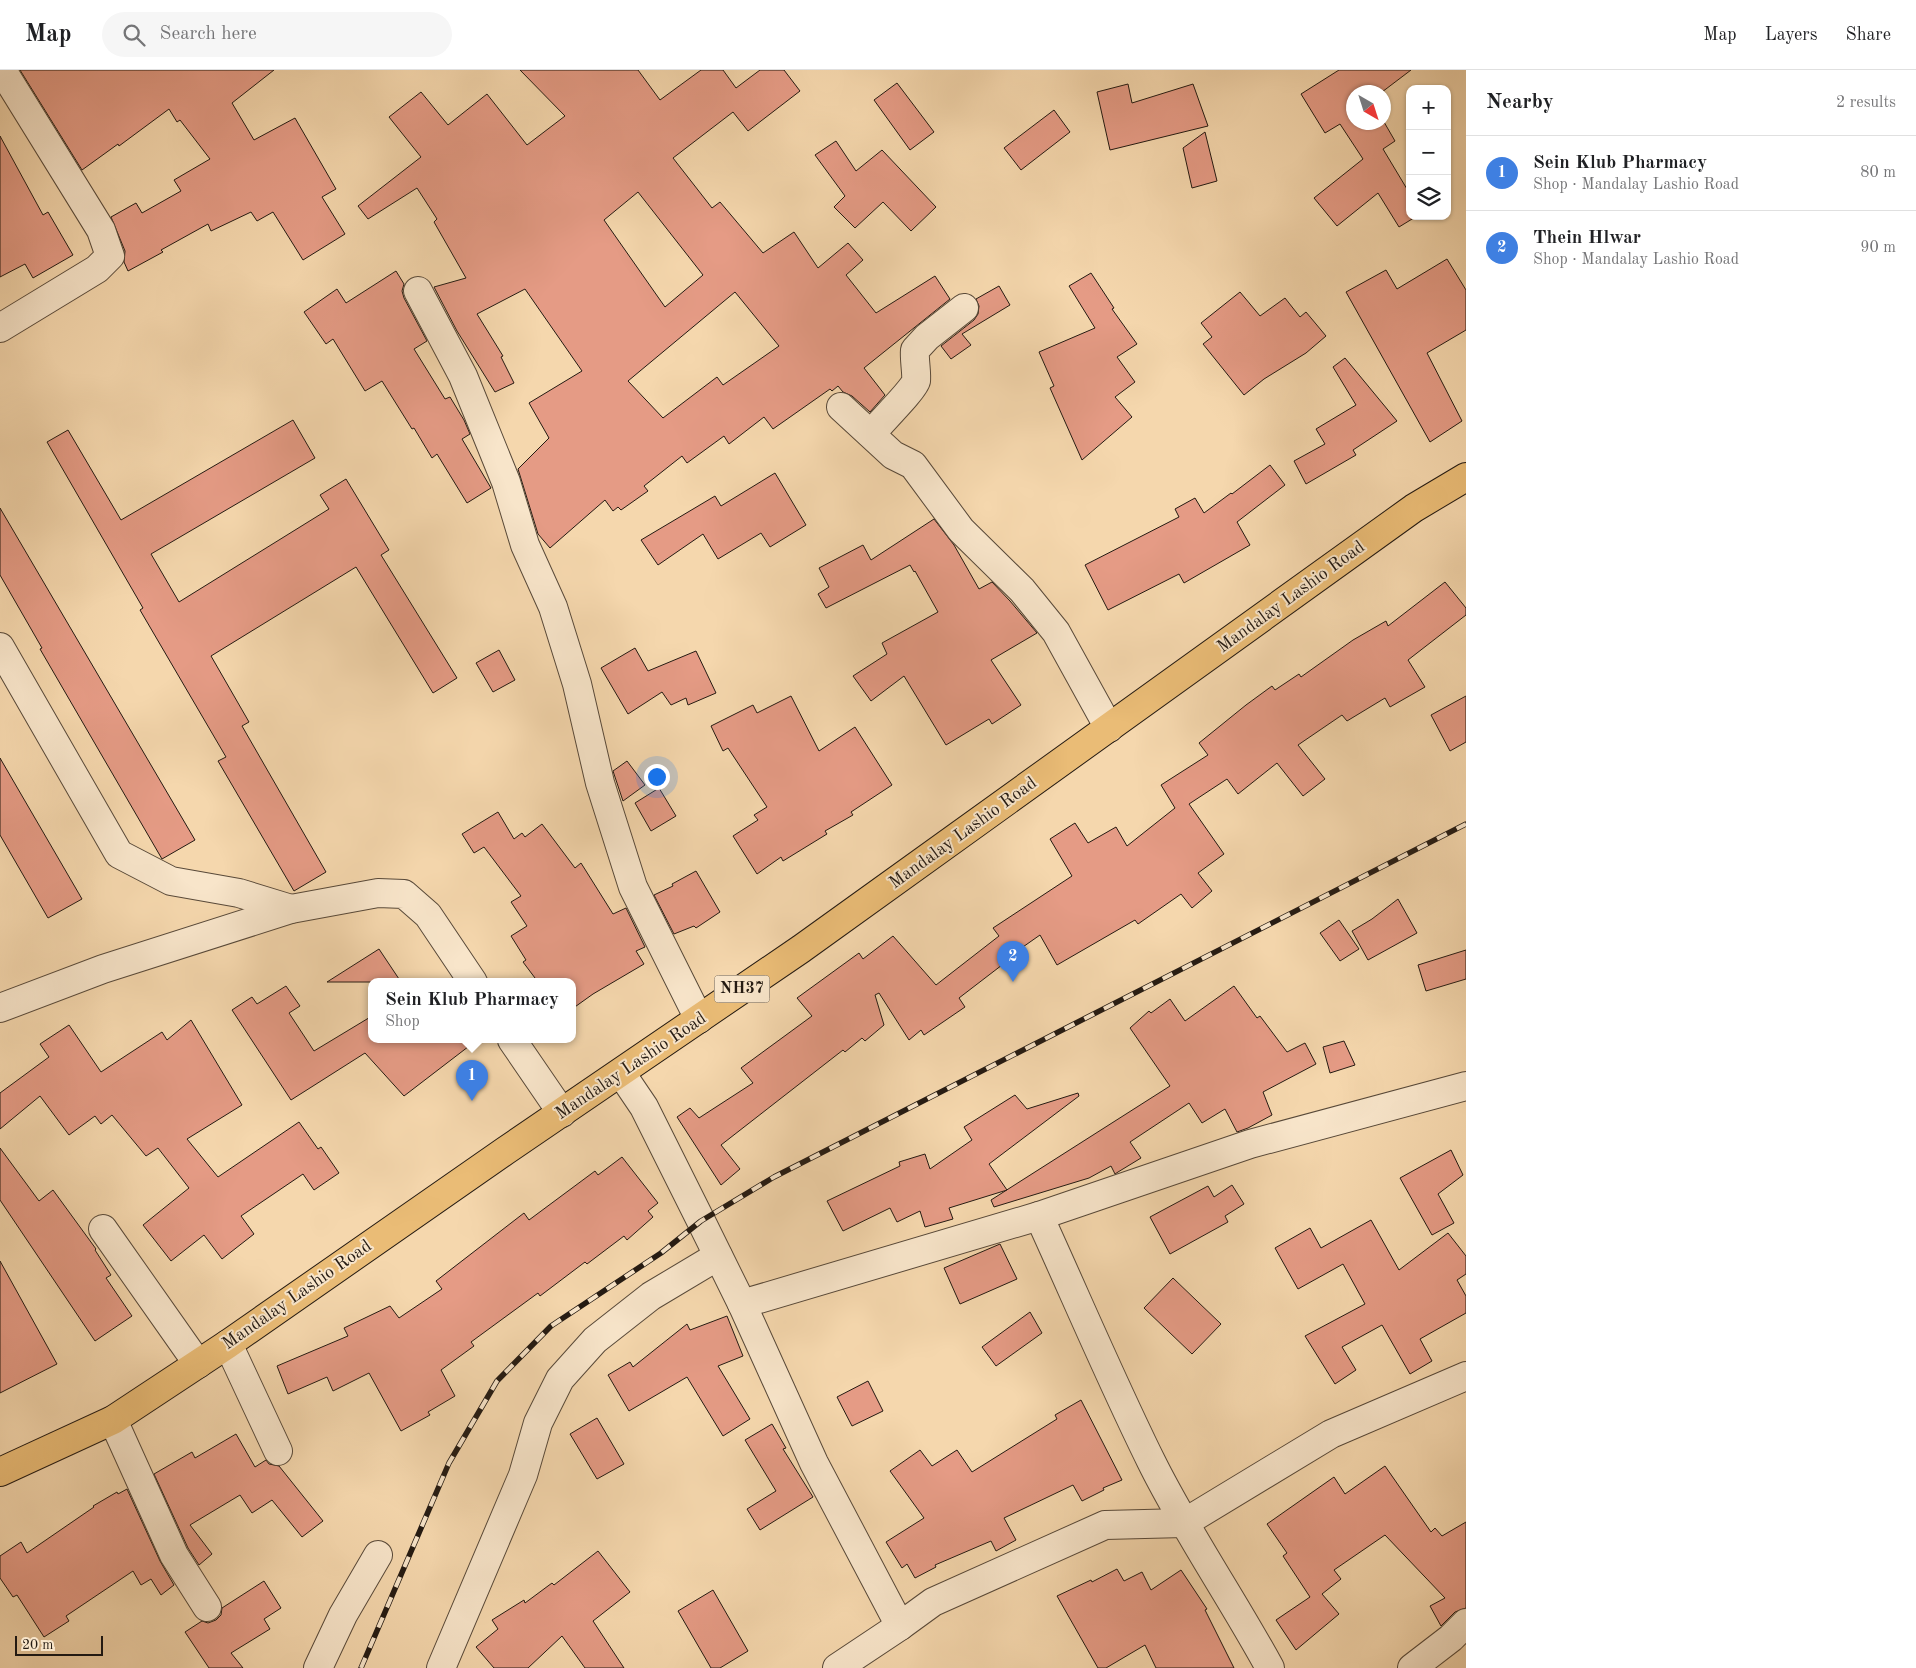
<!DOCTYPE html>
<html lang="en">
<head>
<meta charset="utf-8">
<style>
	:root { --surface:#fff; --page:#f6f6f6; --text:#202124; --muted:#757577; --line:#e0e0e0; --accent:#db2777 }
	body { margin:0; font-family:"Old Standard TT",serif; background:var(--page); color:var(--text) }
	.controls { position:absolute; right:15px; top:15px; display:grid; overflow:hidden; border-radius:10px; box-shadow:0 1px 4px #0004 }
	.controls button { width:45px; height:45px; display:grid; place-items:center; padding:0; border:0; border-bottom:1px solid var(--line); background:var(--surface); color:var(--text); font:25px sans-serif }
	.compass { position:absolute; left:1346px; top:15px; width:45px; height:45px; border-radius:50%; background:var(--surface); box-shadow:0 1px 4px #0004; rotate:141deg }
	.scale { position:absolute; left:15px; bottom:12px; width:88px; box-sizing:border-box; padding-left:5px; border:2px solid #241a12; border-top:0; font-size:14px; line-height:18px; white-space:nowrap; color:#241a12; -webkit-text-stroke:4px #f8e5ca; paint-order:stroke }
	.you { position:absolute; left:656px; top:706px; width:18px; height:18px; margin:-12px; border:4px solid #fff; border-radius:50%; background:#1a73e8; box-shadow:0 0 0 8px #1a73e833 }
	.badge { display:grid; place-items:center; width:32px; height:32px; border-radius:50%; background:var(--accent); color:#fff; font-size:16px; font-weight:700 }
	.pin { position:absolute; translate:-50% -41px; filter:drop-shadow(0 1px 2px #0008) }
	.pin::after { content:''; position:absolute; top:26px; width:18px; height:15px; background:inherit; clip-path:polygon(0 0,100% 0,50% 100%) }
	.popup { position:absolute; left:368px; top:908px; width:208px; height:65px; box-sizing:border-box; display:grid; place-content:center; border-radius:10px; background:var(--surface); filter:drop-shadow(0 1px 4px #0005); font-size:16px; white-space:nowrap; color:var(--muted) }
	.popup b { font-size:19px; color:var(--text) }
	.popup::after { content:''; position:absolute; left:50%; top:100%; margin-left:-10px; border:10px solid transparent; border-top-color:var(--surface) }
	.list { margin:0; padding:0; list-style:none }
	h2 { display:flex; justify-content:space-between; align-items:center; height:65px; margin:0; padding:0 20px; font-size:21px }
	h2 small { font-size:16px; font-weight:400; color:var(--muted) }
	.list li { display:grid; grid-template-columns:32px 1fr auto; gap:15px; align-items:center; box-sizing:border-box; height:75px; padding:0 20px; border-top:1px solid var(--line) }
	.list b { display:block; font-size:19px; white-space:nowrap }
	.list p { margin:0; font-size:16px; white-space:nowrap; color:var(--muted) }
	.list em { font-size:16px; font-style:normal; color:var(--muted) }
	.icon { flex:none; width:28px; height:28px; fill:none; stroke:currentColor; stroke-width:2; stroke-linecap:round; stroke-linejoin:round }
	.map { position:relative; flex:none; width:1466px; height:1598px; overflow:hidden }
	header { display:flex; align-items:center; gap:30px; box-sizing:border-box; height:70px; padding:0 25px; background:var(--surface); border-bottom:1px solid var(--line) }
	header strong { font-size:24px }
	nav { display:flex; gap:28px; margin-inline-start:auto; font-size:18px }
	.search { width:350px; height:45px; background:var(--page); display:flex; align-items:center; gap:12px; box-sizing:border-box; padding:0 18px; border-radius:28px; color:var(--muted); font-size:19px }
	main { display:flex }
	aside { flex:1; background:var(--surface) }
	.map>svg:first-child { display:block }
	.building { fill:#e59b85; stroke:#241a12; fill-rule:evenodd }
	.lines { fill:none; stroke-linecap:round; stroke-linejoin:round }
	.minor-casing { stroke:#584939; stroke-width:30 }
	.highway-casing { stroke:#241a12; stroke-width:30 }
	.minor { stroke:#f8e5ca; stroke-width:28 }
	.highway { stroke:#eabc76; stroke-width:28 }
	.rail-casing { stroke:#241a12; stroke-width:5.5 }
	.rail { stroke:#f8e5ca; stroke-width:4; stroke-dasharray:11; stroke-linecap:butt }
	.labels { text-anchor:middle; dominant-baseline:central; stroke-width:4; stroke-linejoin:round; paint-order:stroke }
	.shield { fill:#f8e5ca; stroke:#645749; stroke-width:1 }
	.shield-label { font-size:16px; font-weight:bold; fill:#241a12 }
	.street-label { font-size:18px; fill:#241a12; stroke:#f8e5ca }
</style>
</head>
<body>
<header>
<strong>Map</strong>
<div class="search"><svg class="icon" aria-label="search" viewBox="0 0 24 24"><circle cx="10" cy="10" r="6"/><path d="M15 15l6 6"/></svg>Search here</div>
<nav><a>Map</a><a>Layers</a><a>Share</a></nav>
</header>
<main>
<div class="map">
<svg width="1466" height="1598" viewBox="0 0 1466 1598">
	<rect width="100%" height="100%" fill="#f5d7ad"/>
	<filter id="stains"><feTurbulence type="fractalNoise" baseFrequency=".004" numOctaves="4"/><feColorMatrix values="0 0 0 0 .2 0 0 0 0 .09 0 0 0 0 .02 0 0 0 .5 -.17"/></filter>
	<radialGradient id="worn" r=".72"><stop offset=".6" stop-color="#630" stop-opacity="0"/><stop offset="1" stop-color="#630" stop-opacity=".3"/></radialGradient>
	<g class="building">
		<path d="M 20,0 L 274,0 L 232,33 L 254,70 L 295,48 L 336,119 L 322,127 L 345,164 L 303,190 L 273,142 L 257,151 L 251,142 L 211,161 L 208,154 L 161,180 L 163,182 L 128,201 L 124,192 L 125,181 L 111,147 L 136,133 L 142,143 L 181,121 L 174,110 L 210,89 L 180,50 L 177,52 L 169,39 L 119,76 L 118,74 L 82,100 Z"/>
		<path d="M 520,0 L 638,0 L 660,30 L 701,0 L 723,0 L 736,18 L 760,0 L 784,0 L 800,21 L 748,61 L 733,42 L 673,88 L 712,138 L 720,132 L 763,183 L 794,162 L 818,198 L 848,173 L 863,190 L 846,205 L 876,243 L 935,206 L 950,229 L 864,298 L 885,325 L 870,342 L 852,326 L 843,322 L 838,316 L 832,321 L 830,319 L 773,359 L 764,347 L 729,374 L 724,366 L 687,393 L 682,386 L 644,416 L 648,421 L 621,440 L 618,437 L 613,441 L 605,430 L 550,478 L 538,464 L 518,399 L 549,368 L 529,333 L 582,301 L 525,219 L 477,244 L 503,286 L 501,287 L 514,313 L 495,322 L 457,261 L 434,217 L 466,208 L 434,152 L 437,149 L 417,118 L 368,149 L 358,136 L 421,87 L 389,47 L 421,22 L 448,55 L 487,24 L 527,75 L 565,46 ZM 638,122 L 703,205 L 665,237 L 604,150 ZM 735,222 L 779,276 L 723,315 L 717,307 L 663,348 L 628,311 Z"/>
		<path d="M 1339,0 L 1411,0 L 1382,22 L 1354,22 L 1354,52 L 1384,52 L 1395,71 L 1383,79 L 1410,124 L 1410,146 L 1417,146 L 1399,157 L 1378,123 L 1337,156 L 1314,128 L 1363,89 L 1340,54 L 1325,63 L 1301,24 Z"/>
		<path d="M 897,13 L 934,62 L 910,80 L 874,30 Z"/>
		<path d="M 1128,14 L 1132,33 L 1193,14 L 1208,56 L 1110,80 L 1097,22 Z"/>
		<path d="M 1054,40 L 1070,62 L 1021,100 L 1004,78 Z"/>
		<path d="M 1205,62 L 1217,111 L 1192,118 L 1183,78 Z"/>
		<path d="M 0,66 L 43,145 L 48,142 L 73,185 L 33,208 L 25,194 L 0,207 Z"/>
		<path d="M 836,71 L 856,101 L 882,80 L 936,137 L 911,161 L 883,132 L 855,158 L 834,137 L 845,126 L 815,85 Z"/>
		<path d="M 1447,189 L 1466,220 L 1466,260 L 1427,283 L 1462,351 L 1430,372 L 1346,222 L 1386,200 L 1397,219 Z"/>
		<path d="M 396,201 L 404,214 L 402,221 L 404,228 L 427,271 L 414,279 L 445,329 L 450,327 L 464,350 L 470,364 L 462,369 L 491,418 L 467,433 L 437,384 L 432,388 L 414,358 L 412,359 L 382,311 L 365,321 L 333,269 L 326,274 L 304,242 L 337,219 L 346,233 Z"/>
		<path d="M 1091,203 L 1114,238 L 1112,239 L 1137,274 L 1117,287 L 1135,312 L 1115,327 L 1132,347 L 1082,390 L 1050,318 L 1054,316 L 1039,282 L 1095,258 L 1069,216 Z"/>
		<path d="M 999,216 L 1010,235 L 962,264 L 971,275 L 951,289 L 941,276 L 974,250 L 978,244 L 979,236 L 976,229 Z"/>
		<path d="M 1240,222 L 1260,246 L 1285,228 L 1300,247 L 1306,242 L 1326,266 L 1306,283 L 1264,309 L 1244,325 L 1203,274 L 1212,267 L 1201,253 Z"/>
		<path d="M 1345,288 L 1397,351 L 1353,380 L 1356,385 L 1306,414 L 1294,391 L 1325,374 L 1316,359 L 1356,335 L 1333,297 Z"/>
		<path d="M 293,350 L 315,388 L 151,484 L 179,532 L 329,439 L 320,425 L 346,409 L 389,480 L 381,485 L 457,608 L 433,623 L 356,497 L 211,586 L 249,652 L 242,656 L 326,802 L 294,821 L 218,691 L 226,687 L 140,540 L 143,538 L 47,372 L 68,360 L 121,450 Z"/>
		<path d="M 1270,395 L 1285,415 L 1237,452 L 1250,475 L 1184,513 L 1179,504 L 1108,540 L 1085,495 L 1179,447 L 1175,439 L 1195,428 L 1204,443 L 1231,423 L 1232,424 Z"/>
		<path d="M 775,403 L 806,455 L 770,477 L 761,463 L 718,489 L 703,464 L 658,495 L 641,470 L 715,426 L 721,436 Z"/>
		<path d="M 0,438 L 195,770 L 162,789 L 40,579 L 42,578 L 0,505 Z"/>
		<path d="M 934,449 L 954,475 L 979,519 L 992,512 L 1010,531 L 1037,563 L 991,590 L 1021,635 L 992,654 L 989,649 L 946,675 L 904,606 L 871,631 L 853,606 L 887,584 L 882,573 L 938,542 L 915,501 L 914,502 L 910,495 L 826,538 L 818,524 L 829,517 L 819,498 L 863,475 L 871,490 Z"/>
		<path d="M 1445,512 L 1466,538 L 1466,545 L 1408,590 L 1425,617 L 1390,637 L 1385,628 L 1347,651 L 1342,645 L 1298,675 L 1325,709 L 1303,726 L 1277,693 L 1238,724 L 1227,709 L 1189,734 L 1224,784 L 1198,803 L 1212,821 L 1192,838 L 1181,824 L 1138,854 L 1135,850 L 1057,895 L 1040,865 L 1000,893 L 1002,895 L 959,928 L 965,937 L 924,965 L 921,960 L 909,970 L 879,923 L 875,925 L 884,955 L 865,971 L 862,968 L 845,982 L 843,980 L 721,1075 L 740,1099 L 721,1115 L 677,1047 L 690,1038 L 699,1048 L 753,1013 L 741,998 L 812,946 L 797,928 L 859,883 L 863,889 L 893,866 L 936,915 L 999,866 L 993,858 L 1072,806 L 1050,769 L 1075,753 L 1088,773 L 1116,757 L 1127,776 L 1175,738 L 1161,715 L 1208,685 L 1199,673 L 1246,635 L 1272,616 L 1275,620 L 1299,604 L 1301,607 L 1353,570 L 1386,551 L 1388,556 Z"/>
		<path d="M 635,578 L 648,601 L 696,581 L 716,623 L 688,635 L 686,628 L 671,635 L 662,622 L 628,644 L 601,598 Z"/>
		<path d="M 499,580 L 515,610 L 493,622 L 476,593 Z"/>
		<path d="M 791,626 L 819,681 L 855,657 L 892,715 L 851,742 L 853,745 L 825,761 L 827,764 L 783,791 L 781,787 L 757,804 L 733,766 L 758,750 L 754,745 L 767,737 L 728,678 L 723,681 L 711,656 L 753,635 L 757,643 Z"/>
		<path d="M 1466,626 L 1466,672 L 1450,681 L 1431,645 Z"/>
		<path d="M 0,688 L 82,829 L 48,848 L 0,765 Z"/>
		<path d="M 627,691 L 645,715 L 623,731 L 613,701 Z"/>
		<path d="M 659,718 L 676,746 L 651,761 L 635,733 Z"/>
		<path d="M 498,742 L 514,769 L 522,763 L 525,767 L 542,754 L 575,798 L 581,793 L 613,844 L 626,838 L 645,877 L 636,881 L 644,894 L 593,924 L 572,939 L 572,912 L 538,912 L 523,892 L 526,890 L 511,866 L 527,856 L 511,832 L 521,826 L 484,777 L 474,783 L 462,764 Z"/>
		<path d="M 696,801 L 720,842 L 696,858 L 694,856 L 674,864 L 654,825 L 673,816 L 672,814 Z"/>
		<path d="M 1398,829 L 1417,863 L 1368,890 L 1352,861 L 1372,849 Z"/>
		<path d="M 1339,850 L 1359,879 L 1340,891 L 1320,863 Z"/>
		<path d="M 379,879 L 401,912 L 327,912 Z"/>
		<path d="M 1466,880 L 1466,909 L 1426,921 L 1418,895 Z"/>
		<path d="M 286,916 L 300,936 L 289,943 L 314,981 L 372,946 L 372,970 L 477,970 L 404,1026 L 365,983 L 291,1030 L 232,940 L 252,927 L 257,934 Z"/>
		<path d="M 1234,916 L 1257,948 L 1260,946 L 1287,982 L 1305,973 L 1316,994 L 1263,1022 L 1272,1045 L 1248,1058 L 1237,1062 L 1225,1039 L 1202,1053 L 1189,1033 L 1130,1072 L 1141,1088 L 1118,1102 L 1115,1104 L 1111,1096 L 1089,1108 L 994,1137 L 991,1130 L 1170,1016 L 1130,958 L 1149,941 L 1151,943 L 1170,929 L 1185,951 Z"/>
		<path d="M 191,950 L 242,1035 L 187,1069 L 218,1107 L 299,1052 L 318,1079 L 321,1077 L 339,1103 L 314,1120 L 303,1104 L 241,1146 L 254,1164 L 222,1189 L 204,1165 L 171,1191 L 143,1155 L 189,1118 L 158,1078 L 146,1086 L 112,1045 L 101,1054 L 95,1046 L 69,1065 L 40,1026 L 0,1059 L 0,1023 L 49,987 L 40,974 L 69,955 L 101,1002 L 162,962 L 167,970 Z"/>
		<path d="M 1344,971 L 1355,995 L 1330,1003 L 1323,977 Z"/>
		<path d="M 1078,1023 L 1079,1026 L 989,1094 L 1007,1120 L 949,1138 L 953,1149 L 925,1157 L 920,1141 L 897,1152 L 890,1138 L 843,1161 L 827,1131 L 900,1096 L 899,1092 L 925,1084 L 930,1099 L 972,1070 L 964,1057 L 1015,1025 L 1027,1039 Z"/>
		<path d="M 0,1078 L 39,1131 L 53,1120 L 96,1179 L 95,1180 L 111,1205 L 106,1208 L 132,1246 L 95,1271 L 0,1130 Z"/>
		<path d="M 1451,1080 L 1463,1105 L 1438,1124 L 1454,1153 L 1432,1165 L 1400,1108 Z"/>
		<path d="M 622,1087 L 658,1133 L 648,1141 L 653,1147 L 627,1170 L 624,1166 L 587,1194 L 585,1192 L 540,1226 L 538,1223 L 471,1272 L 474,1276 L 441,1300 L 455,1326 L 428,1342 L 430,1345 L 401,1361 L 369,1303 L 333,1321 L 327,1307 L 288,1324 L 277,1296 L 348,1266 L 344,1258 L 390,1236 L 399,1248 L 442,1219 L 436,1211 L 524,1143 L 529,1150 L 595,1101 L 598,1105 Z"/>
		<path d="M 1232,1115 L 1244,1134 L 1225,1146 L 1228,1152 L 1170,1184 L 1150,1147 L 1208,1116 L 1214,1127 Z"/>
		<path d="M 1371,1150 L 1399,1200 L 1448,1163 L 1466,1186 L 1466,1204 L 1457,1210 L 1466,1226 L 1466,1243 L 1420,1269 L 1432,1291 L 1410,1304 L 1382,1255 L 1342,1277 L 1356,1300 L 1335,1314 L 1305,1266 L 1365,1234 L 1343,1194 L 1298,1219 L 1275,1178 L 1310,1158 L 1321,1178 Z"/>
		<path d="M 1000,1174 L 1017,1209 L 960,1234 L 944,1198 Z"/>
		<path d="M 0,1191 L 57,1294 L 0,1323 Z"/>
		<path d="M 1173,1208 L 1221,1254 L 1192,1284 L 1144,1238 Z"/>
		<path d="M 1030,1242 L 1042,1263 L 996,1296 L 982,1277 Z"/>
		<path d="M 727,1246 L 743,1286 L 718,1296 L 750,1349 L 723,1366 L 687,1307 L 629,1341 L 608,1305 L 630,1292 L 633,1297 L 687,1254 L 690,1260 Z"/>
		<path d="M 868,1311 L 883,1341 L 852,1356 L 837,1327 Z"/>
		<path d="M 1081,1330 L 1122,1410 L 1103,1418 L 1104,1420 L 1082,1431 L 1073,1415 L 1004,1448 L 1016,1470 L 996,1481 L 991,1471 L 935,1495 L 936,1497 L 915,1508 L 907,1494 L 902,1498 L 886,1472 L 924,1448 L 890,1401 L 920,1380 L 932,1396 L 957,1380 L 972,1402 L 1057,1349 L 1055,1345 Z"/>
		<path d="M 597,1348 L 624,1394 L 597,1409 L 570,1364 Z"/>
		<path d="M 772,1354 L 786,1378 L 783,1379 L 813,1427 L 760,1460 L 747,1439 L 776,1421 L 745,1370 Z"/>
		<path d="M 236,1364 L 255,1397 L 266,1390 L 269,1394 L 279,1396 L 323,1451 L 302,1467 L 272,1430 L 252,1443 L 240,1425 L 190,1455 L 212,1484 L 199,1495 L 188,1478 L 154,1404 L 192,1382 L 195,1388 Z"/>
		<path d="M 1385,1396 L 1431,1462 L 1435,1458 L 1442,1466 L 1466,1452 L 1466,1538 L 1455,1542 L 1441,1556 L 1430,1536 L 1445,1528 L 1385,1465 L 1334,1500 L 1341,1509 L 1322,1524 L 1339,1544 L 1296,1580 L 1276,1550 L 1310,1527 L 1283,1486 L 1287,1483 L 1267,1454 L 1334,1407 L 1345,1424 Z"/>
		<path d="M 127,1419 L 160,1491 L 174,1515 L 161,1525 L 151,1509 L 141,1515 L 133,1501 L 66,1546 L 69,1551 L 44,1567 L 17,1525 L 13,1527 L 0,1508 L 0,1486 L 21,1472 L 27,1483 L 94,1437 L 93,1436 L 117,1422 L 118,1424 Z"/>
		<path d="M 598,1481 L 630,1522 L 593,1551 L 624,1598 L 585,1598 L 562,1566 L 528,1598 L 494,1598 L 476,1577 L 498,1559 L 492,1550 L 524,1530 L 525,1533 L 552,1513 L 554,1515 Z"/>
		<path d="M 1117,1499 L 1124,1511 L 1142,1502 L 1151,1520 L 1181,1500 L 1207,1539 L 1205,1540 L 1234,1598 L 1156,1598 L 1145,1575 L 1106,1598 L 1098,1598 L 1057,1526 L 1091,1510 L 1092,1512 Z"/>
		<path d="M 264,1511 L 281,1538 L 264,1549 L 270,1559 L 231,1583 L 243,1598 L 209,1598 L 185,1562 L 202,1551 L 208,1553 L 216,1550 L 221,1545 L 222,1538 Z"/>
		<path d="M 713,1520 L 748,1581 L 720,1598 L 711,1598 L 678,1541 Z"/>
	</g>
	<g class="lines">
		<g class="minor-casing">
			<g id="minor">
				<path d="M 418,221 L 463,306 L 506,412 L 525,475 L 553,537 L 577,614 L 600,713 L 633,817 L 699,949"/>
				<path d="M 0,258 L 97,199 L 110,186 L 101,160 L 2,0"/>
				<path d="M 841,337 L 893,385 L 913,395 L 961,460 L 1022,520 L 1056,562 L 1109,658"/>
				<path d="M 871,364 C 878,355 915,318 916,311 C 917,303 914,289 915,280 L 927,267 L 964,238"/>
				<path d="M 0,577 L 119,784 L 171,811 L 239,823 L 291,839"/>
				<path d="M 0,938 L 103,899 L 291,839 L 378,823 L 404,824 L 428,845 L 473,912"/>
				<path d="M 512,970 L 562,1043"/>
				<path d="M 621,1003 L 644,1037 L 701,1151 L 742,1234 L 814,1393 L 900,1556 L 933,1532 L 1105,1455 L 1184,1453 L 1331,1364 L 1466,1306"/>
				<path d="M 1039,1146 C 1076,1227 1111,1310 1151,1391 C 1186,1462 1232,1528 1270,1598"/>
				<path d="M 103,1159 L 198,1294"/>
				<path d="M 742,1234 L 1039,1146 L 1250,1074 L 1466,1016"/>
				<path d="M 228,1274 L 278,1381"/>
				<path d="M 113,1350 L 174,1485 L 207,1537"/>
				<path d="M 318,1598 L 343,1545 L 378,1485"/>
				<path d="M 441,1598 L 523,1405 L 538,1353 L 560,1309 L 595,1270 L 651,1226 L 718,1186"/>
				<path d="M 837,1598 L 900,1556"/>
				<path d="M 1412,1598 L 1451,1568 L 1466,1553"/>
			</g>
		</g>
		<g class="highway-casing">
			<path id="highway" d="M 0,1402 L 113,1350 L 228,1274 L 505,1081 L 801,879 L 1414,438 L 1466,407"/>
		</g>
		<use href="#minor" class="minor"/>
		<use href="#highway" class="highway"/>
		<g class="rail-casing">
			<path id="rail" d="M 361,1598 L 449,1393 L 497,1311 L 551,1256 L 661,1183 L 701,1151 L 774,1107 L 1466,754"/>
		</g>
		<use href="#rail" class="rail"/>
	</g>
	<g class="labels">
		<rect class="shield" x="714.5" y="905.5" width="55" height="27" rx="4"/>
		<g class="shield-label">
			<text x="742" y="919">NH37</text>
		</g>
		<g class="street-label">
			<text transform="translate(1291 527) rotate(-36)">Mandalay Lashio Road</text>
			<text transform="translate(963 763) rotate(-36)">Mandalay Lashio Road</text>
			<text transform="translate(631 996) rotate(-34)">Mandalay Lashio Road</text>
			<text transform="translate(297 1225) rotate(-35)">Mandalay Lashio Road</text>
		</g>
	</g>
	<rect width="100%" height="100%" filter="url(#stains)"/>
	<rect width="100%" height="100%" fill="url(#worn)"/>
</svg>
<div class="controls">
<button>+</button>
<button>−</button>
<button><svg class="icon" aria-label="layers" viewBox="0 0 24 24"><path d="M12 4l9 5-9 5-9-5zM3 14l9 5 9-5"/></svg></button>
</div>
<svg class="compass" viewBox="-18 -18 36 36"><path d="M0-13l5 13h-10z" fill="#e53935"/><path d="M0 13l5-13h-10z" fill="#757577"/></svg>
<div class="scale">20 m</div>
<div class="you"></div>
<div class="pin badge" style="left:472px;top:1031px;background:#3f7fe0">1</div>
<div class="popup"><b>Sein Klub Pharmacy</b>Shop</div>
<div class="pin badge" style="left:1013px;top:912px;background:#3f7fe0">2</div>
</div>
<aside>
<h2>Nearby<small>2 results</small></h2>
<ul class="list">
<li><span class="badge" style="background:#3f7fe0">1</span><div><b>Sein Klub Pharmacy</b><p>Shop · Mandalay Lashio Road</p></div><em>80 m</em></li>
<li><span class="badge" style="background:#3f7fe0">2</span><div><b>Thein Hlwar</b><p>Shop · Mandalay Lashio Road</p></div><em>90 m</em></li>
</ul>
</aside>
</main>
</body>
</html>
